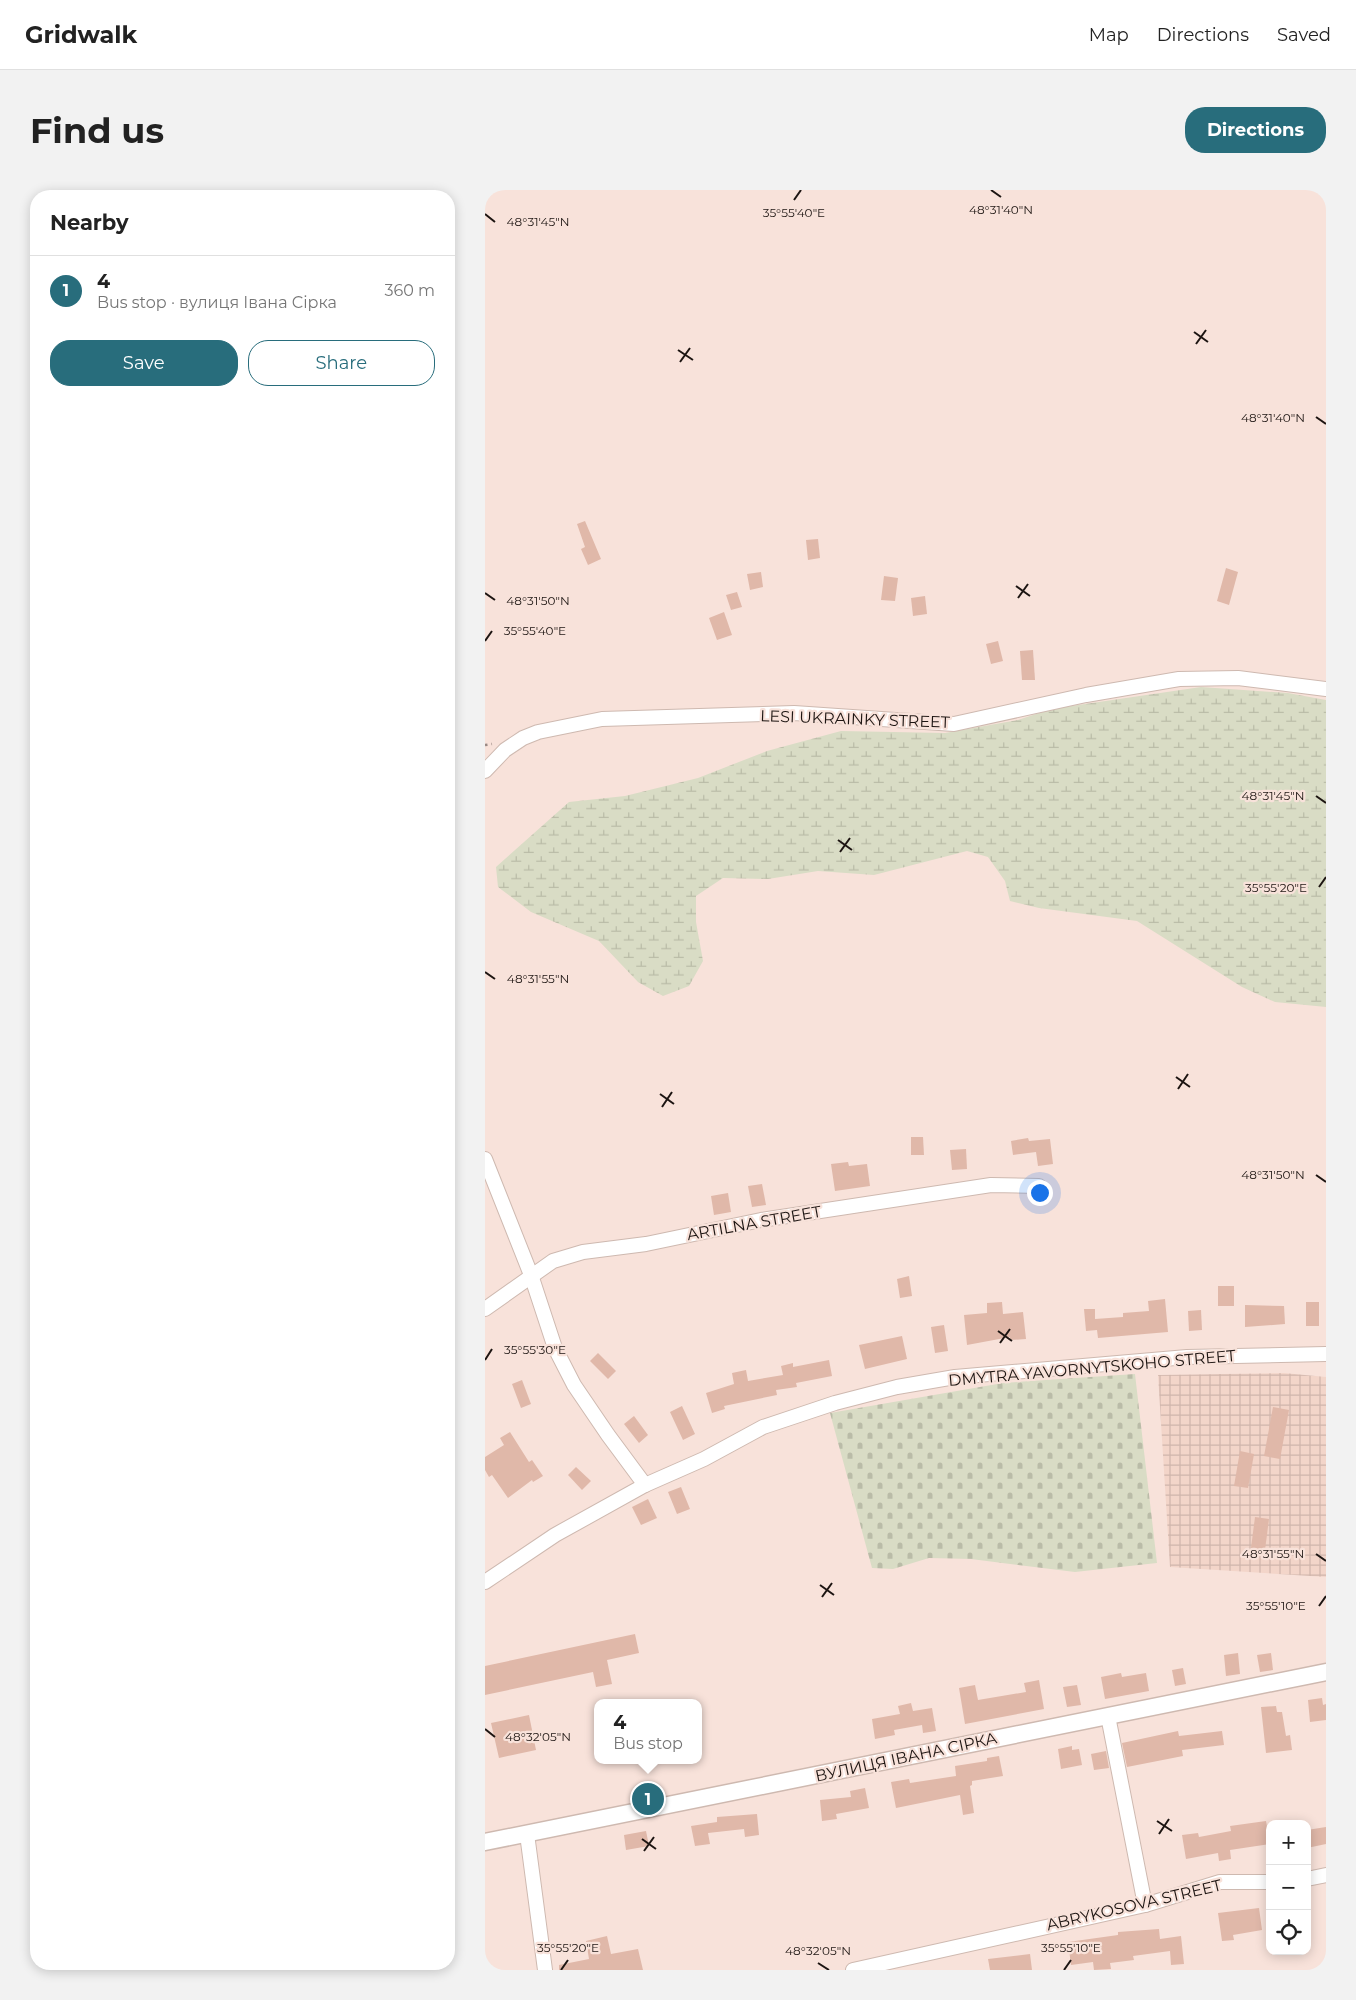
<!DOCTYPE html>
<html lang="en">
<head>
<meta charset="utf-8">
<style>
	:root { --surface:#fff; --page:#f2f2f2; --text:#222; --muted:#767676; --line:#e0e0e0; --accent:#286d7c }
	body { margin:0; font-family:Montserrat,sans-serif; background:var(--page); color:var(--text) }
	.controls { position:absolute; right:15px; bottom:15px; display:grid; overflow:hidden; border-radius:10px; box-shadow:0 2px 12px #0003 }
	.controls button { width:45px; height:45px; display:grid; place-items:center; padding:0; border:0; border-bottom:1px solid var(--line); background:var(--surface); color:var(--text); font:25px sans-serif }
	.you { position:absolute; left:554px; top:1002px; width:18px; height:18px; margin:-12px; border:4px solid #fff; border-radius:50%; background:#1a73e8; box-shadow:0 0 0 8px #1a73e833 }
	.badge { display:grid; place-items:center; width:32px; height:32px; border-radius:50%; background:var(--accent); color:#fff; font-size:16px; font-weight:700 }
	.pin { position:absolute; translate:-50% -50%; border:2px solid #fff; box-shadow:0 1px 5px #0006 }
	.popup { position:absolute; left:109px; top:1509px; width:108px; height:65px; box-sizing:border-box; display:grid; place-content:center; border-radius:10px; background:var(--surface); filter:drop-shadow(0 1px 4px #0005); font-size:16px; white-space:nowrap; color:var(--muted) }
	.popup b { font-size:19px; color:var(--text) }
	.popup::after { content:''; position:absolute; left:50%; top:100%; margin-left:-10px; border:10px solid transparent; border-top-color:var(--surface) }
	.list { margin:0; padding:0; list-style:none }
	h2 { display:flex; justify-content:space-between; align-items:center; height:65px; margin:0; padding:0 20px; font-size:21px }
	h2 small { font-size:16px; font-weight:400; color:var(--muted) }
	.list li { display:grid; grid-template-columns:32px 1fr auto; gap:15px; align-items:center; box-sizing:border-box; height:70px; padding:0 20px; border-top:1px solid var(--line) }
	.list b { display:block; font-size:19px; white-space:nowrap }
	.list p { margin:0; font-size:16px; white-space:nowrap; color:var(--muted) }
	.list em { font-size:16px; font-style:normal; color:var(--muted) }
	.actions { display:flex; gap:10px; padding:15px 20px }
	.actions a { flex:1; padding:11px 0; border:1px solid var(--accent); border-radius:20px; text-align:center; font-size:18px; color:var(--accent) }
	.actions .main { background:var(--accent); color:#fff }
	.icon { flex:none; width:28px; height:28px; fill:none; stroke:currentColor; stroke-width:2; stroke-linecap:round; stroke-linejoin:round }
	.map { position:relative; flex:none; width:841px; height:1780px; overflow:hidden; border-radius:20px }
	header { display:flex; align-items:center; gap:30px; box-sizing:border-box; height:70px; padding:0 25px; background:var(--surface); border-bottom:1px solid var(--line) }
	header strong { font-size:24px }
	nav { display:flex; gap:28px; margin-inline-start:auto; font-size:18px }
	.intro { display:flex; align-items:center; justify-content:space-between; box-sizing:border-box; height:120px; padding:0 30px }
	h1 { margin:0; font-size:35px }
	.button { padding:12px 22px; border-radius:20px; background:var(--accent); color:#fff; font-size:18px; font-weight:700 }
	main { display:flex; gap:30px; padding:0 30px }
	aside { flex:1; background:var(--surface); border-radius:20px; box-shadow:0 2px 12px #0003 }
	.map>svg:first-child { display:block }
	.industrial { fill:url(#industrial-grid) }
	.wetland { fill:url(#wetland-marsh) }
	.cemetery { fill:url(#cemetery-stones) }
	.building { fill:#e0b8a9 }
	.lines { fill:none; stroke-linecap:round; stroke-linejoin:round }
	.minor-casing { stroke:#ceb9b0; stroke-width:16 }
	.tertiary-casing { stroke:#ceb9b0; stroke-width:19 }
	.path { stroke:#988883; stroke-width:2.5; stroke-dasharray:2.5 4; stroke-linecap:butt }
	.minor { stroke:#fff; stroke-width:14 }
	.tertiary { stroke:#fff; stroke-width:16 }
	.ticks { fill:none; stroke:#1d1512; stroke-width:2 }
	.labels { text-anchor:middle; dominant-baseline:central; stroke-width:4.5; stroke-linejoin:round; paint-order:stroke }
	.street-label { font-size:16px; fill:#1d1512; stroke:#f8e2da }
	.ticks-label { font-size:12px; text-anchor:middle; fill:#1d1512; stroke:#f8e2da; stroke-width:4.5; stroke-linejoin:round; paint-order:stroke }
</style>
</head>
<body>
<header>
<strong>Gridwalk</strong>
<nav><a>Map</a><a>Directions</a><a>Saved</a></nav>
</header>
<div class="intro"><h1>Find us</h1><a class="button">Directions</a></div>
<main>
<aside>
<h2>Nearby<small></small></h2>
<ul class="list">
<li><span class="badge">1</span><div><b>4</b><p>Bus stop · вулиця Івана Сірка</p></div><em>360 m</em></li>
</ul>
<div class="actions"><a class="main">Save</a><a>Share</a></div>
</aside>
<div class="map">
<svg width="841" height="1780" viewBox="0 0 841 1780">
	<defs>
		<pattern id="industrial-grid" width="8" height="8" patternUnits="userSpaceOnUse" patternTransform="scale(1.25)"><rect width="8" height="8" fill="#f3d5c9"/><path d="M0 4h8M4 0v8" fill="none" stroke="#d0b6ac"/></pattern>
		<pattern id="wetland-marsh" width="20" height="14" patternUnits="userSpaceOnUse" patternTransform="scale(1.25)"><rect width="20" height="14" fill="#d9dcc5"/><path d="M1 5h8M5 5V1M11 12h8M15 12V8" fill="none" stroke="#babca8"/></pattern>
		<pattern id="cemetery-stones" width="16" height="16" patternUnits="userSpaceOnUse" patternTransform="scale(1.25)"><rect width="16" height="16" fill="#d9dcc5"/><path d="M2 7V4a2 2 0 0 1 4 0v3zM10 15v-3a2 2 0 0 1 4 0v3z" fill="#babca8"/></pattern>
	</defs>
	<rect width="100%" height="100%" fill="#f8e2da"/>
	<path class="industrial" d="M 799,1183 L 841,1187 L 841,1387 L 685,1377 L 673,1185 Z"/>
	<path class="wetland" d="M 716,497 L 803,503 L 841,510 L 841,817 L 790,812 L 757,797 L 652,731 L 554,718 L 525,711 L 520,691 L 503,667 L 482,661 L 389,685 L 333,681 L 283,689 L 238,688 L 211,706 L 211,732 L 218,771 L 204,796 L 178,806 L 153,792 L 114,751 L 46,722 L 13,697 L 11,677 L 84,612 L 140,606 L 213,588 L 282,561 L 356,541 L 460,543 L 533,530 L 566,519 Z"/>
	<path class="cemetery" d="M 650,1184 L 672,1373 L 590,1382 L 486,1369 L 444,1368 L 408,1379 L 387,1378 L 345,1223 L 518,1193 Z"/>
	<g class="building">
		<path d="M 100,331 L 116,369 L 103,375 L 96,359 L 100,357 L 92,334 Z"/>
		<path d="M 333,349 L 335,368 L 323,370 L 321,350 Z"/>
		<path d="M 741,378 L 753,382 L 744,415 L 732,411 Z"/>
		<path d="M 276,382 L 278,397 L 265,400 L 262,384 Z"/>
		<path d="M 399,386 L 413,388 L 410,411 L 396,410 Z"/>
		<path d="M 252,402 L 257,417 L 246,420 L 241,405 Z"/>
		<path d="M 440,406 L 442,424 L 428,426 L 426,408 Z"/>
		<path d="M 239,422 L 247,445 L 232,450 L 224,428 Z"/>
		<path d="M 513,451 L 518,471 L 506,474 L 501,454 Z"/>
		<path d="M 548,460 L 550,490 L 537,490 L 535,461 Z"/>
		<path d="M 426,947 L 438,947 L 439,965 L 426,965 Z"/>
		<path d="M 543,948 L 544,951 L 565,949 L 568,974 L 553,976 L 551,962 L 528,965 L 526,951 Z"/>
		<path d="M 481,959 L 482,979 L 467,980 L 465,960 Z"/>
		<path d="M 363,972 L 364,976 L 382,974 L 385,996 L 350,1001 L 346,974 Z"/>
		<path d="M 277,994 L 281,1015 L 267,1017 L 263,996 Z"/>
		<path d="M 243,1003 L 246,1022 L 229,1025 L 226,1006 Z"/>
		<path d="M 424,1086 L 427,1106 L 415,1108 L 412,1089 Z"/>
		<rect x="733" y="1096" width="16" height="20"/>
		<path d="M 680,1109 L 683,1142 L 613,1148 L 612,1140 L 601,1141 L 599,1119 L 610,1119 L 610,1129 L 638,1127 L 638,1123 L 664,1121 L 663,1111 Z"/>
		<path d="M 517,1112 L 518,1124 L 538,1122 L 541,1149 L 525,1150 L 525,1147 L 482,1155 L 479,1125 L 502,1123 L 502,1113 Z"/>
		<rect x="821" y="1112" width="13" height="24"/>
		<path d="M 760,1115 L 799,1116 L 800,1134 L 760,1137 Z"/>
		<path d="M 716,1120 L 717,1140 L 704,1141 L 703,1121 Z"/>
		<path d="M 459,1135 L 463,1161 L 450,1163 L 446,1137 Z"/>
		<path d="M 417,1146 L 422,1169 L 380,1179 L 374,1155 Z"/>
		<path d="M 113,1163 L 131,1181 L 123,1189 L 105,1171 Z"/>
		<path d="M 344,1170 L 347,1186 L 311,1193 L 312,1197 L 291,1200 L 292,1205 L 239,1216 L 240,1219 L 227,1223 L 221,1203 L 249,1194 L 247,1183 L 261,1180 L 263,1191 L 298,1185 L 296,1176 L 308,1173 L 308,1177 Z"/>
		<path d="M 37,1190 L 46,1214 L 36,1218 L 27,1194 Z"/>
		<path d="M 197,1216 L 210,1244 L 198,1250 L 185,1222 Z"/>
		<path d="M 788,1217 L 804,1220 L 795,1269 L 779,1266 Z"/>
		<path d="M 149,1226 L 163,1245 L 154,1253 L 139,1234 Z"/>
		<path d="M 25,1242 L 44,1272 L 47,1270 L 58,1286 L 48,1292 L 47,1290 L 23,1308 L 7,1285 L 4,1287 L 0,1280 L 0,1267 L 19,1255 L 15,1248 Z"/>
		<path d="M 755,1261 L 769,1264 L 763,1298 L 749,1296 Z"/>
		<path d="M 91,1277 L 106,1291 L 97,1300 L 83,1285 Z"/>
		<path d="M 196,1297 L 205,1319 L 192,1324 L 183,1302 Z"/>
		<path d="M 163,1309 L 172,1328 L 156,1335 L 147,1317 Z"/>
		<path d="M 770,1327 L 784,1329 L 780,1360 L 766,1358 Z"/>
		<path d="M 150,1444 L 154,1463 L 122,1470 L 127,1494 L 111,1497 L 108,1482 L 0,1505 L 0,1476 Z"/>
		<path d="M 753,1463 L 755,1484 L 741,1486 L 739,1465 Z"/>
		<path d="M 786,1463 L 788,1480 L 775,1482 L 772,1465 Z"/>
		<path d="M 698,1478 L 701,1494 L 690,1496 L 687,1480 Z"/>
		<path d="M 636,1483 L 637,1487 L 661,1483 L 664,1501 L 620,1509 L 616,1487 Z"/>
		<path d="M 554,1490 L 559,1519 L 480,1534 L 474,1498 L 490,1495 L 493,1510 L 541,1502 L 539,1493 Z"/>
		<path d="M 592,1495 L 596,1515 L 582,1517 L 578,1497 Z"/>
		<path d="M 837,1508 L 838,1515 L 841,1514 L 841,1530 L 825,1532 L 823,1510 Z"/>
		<path d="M 426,1513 L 428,1521 L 447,1518 L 451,1541 L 438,1543 L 437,1535 L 409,1540 L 410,1545 L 390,1549 L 387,1529 L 415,1524 L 413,1516 Z"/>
		<path d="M 791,1516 L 792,1522 L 797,1522 L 801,1546 L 805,1545 L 807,1560 L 781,1563 L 776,1517 Z"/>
		<path d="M 44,1525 L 51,1560 L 14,1568 L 6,1533 Z"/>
		<path d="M 693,1541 L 694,1546 L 737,1541 L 739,1555 L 697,1560 L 698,1566 L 642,1577 L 637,1553 Z"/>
		<path d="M 587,1556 L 587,1560 L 594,1559 L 597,1575 L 576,1579 L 573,1559 Z"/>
		<path d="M 621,1561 L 624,1578 L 609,1580 L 606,1564 Z"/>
		<path d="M 514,1566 L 518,1586 L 487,1591 L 487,1595 L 485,1596 L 489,1623 L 478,1625 L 475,1605 L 411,1618 L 406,1592 L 424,1589 L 425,1593 L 471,1586 L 470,1576 L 502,1571 L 502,1568 Z"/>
		<path d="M 380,1598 L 384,1618 L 351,1624 L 352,1629 L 337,1631 L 335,1610 L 366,1607 L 365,1601 Z"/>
		<path d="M 272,1624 L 274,1645 L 260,1647 L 259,1639 L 223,1643 L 225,1654 L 210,1656 L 206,1636 L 232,1632 L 232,1627 Z"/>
		<path d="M 781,1631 L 785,1654 L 745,1660 L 746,1669 L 734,1671 L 733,1663 L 701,1669 L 697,1645 L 713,1643 L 714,1647 L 746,1641 L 745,1636 Z"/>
		<path d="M 841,1637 L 841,1654 L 822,1658 L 822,1640 Z"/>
		<path d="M 161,1641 L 164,1656 L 141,1660 L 139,1645 Z"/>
		<path d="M 774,1718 L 777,1740 L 748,1745 L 749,1750 L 737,1751 L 733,1723 Z"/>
		<path d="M 674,1739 L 675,1749 L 696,1746 L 699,1774 L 686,1775 L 685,1761 L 648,1766 L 649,1770 L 625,1773 L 626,1779 L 609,1780 L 608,1772 L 586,1775 L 583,1752 L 633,1745 L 633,1742 Z"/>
		<path d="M 122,1746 L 126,1764 L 153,1759 L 158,1780 L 74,1780 L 74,1775 L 104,1769 L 101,1751 Z"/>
		<path d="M 545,1764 L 547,1780 L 505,1780 L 503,1769 Z"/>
	</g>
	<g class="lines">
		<g class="minor-casing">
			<g id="minor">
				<path d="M 0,581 L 20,560 L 38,548 L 53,542 L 117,529 L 309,523 L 469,534 L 601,505 L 694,489 L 753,488 L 841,499"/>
				<path d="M 0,969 L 46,1085 L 70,1158 L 89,1195 L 123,1245 L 160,1295"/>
				<path d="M 0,1119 L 68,1071 L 98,1062 L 161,1054 L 276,1030 L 506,995 L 554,996"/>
				<path d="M 0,1392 L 70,1345 L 160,1295 L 219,1269 L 278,1237 L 350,1213 L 412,1197 L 470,1187 L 702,1167 L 841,1164"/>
				<path d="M 623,1526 L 660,1715"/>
				<path d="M 42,1644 L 60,1780"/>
				<path d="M 822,1689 L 841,1685"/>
				<path d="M 368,1780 L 660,1715 L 735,1692 L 785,1692"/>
			</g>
		</g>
		<g class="tertiary-casing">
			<path id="tertiary" d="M 0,1652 L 841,1482"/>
		</g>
		<path class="path" d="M 0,555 L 7,554"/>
		<use href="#minor" class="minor"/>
		<use href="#tertiary" class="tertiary"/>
	</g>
	<path class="ticks" d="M 506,0 L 516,7M 309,10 L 316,0M 0,24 L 10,32M 709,142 L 723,152M 711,154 L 721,140M 193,160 L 208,170M 195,172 L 205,158M 831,227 L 841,234M 531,396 L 545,406M 0,403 L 10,410M 533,408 L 543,394M 0,451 L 7,441M 831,606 L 841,613M 353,650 L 367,660M 355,662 L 365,648M 834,697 L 841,687M 0,782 L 10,789M 691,887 L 705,897M 693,899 L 703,884M 175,904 L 189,914M 177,917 L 187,902M 831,985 L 841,992M 513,1141 L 527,1151M 515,1153 L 525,1139M 0,1170 L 7,1159M 831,1364 L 841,1371M 335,1395 L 349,1405M 337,1407 L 347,1393M 834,1416 L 841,1406M 0,1539 L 10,1547M 672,1631 L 687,1641M 674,1644 L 684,1629M 157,1649 L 171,1659M 159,1661 L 169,1647M 333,1773 L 344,1780M 76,1780 L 83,1770M 579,1780 L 586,1770"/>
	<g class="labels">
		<g class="street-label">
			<text transform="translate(370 529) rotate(2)">LESI UKRAINKY STREET</text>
			<text transform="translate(269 1033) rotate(-10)">ARTILNA STREET</text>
			<text transform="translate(607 1178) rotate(-5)">DMYTRA YAVORNYTSKOHO STREET</text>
			<text transform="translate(421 1567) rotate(-12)">ВУЛИЦЯ ІВАНА СІРКА</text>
			<text transform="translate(649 1715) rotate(-13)">ABRYKOSOVA STREET</text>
		</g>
	</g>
	<g class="ticks-label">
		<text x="516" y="24">48°31'40"N</text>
		<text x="309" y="27">35°55'40"E</text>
		<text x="53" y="36">48°31'45"N</text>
		<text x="788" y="232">48°31'40"N</text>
		<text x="53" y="415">48°31'50"N</text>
		<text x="50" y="445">35°55'40"E</text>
		<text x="788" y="610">48°31'45"N</text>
		<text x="791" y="702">35°55'20"E</text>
		<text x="53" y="793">48°31'55"N</text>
		<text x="788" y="989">48°31'50"N</text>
		<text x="50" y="1164">35°55'30"E</text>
		<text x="788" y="1368">48°31'55"N</text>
		<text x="791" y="1420">35°55'10"E</text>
		<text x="53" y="1551">48°32'05"N</text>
		<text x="83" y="1762">35°55'20"E</text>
		<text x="586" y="1762">35°55'10"E</text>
		<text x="333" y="1765">48°32'05"N</text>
	</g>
</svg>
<div class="controls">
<button>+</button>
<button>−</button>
<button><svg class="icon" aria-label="locate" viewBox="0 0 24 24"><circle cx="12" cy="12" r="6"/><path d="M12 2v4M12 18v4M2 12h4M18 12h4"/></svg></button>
</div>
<div class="you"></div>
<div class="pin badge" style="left:163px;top:1609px">1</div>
<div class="popup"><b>4</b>Bus stop</div>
</div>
</main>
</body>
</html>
